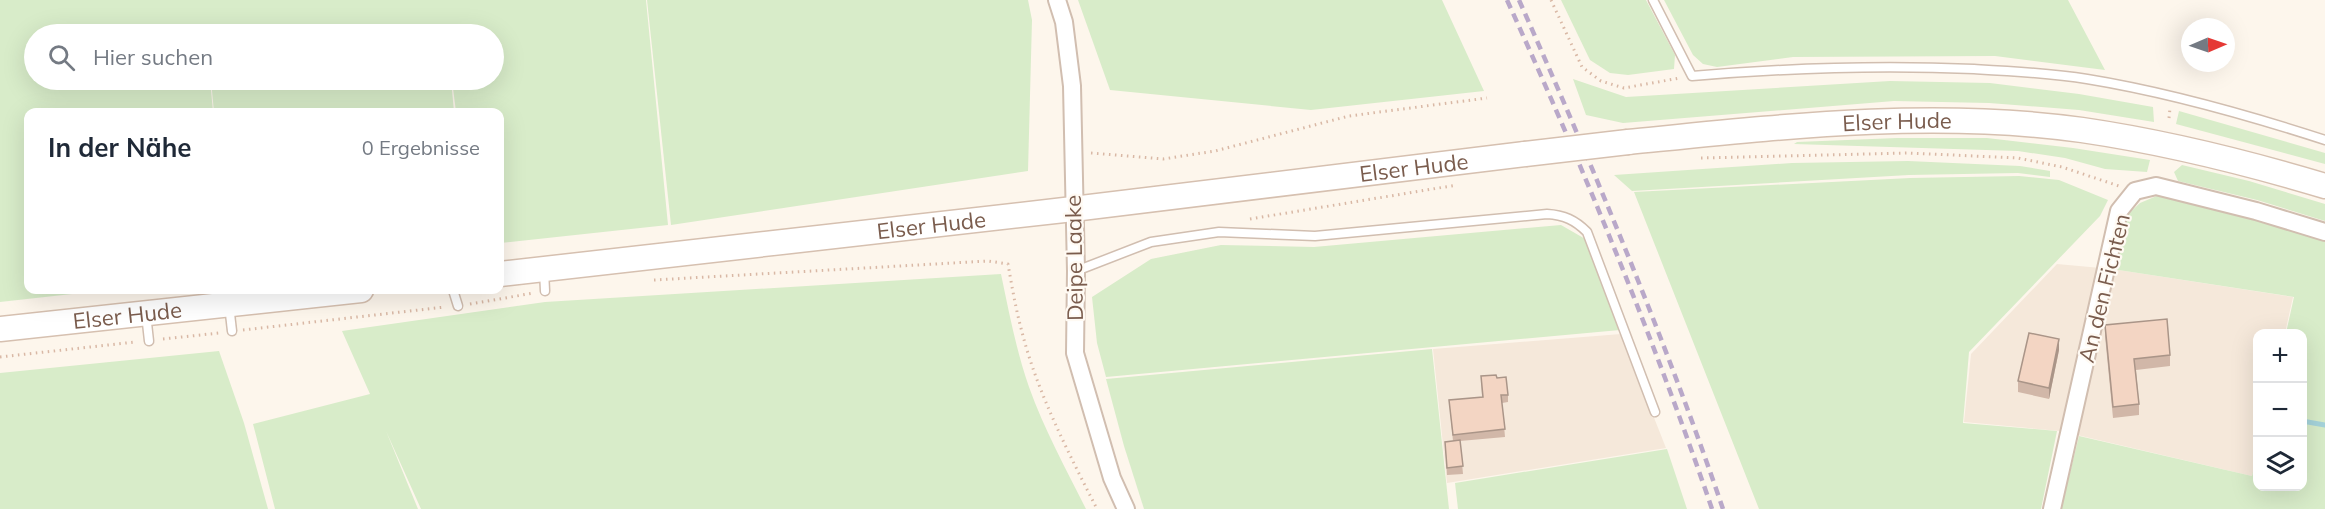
<!DOCTYPE html>
<html lang="de">
<head>
<meta charset="utf-8">
<style>
	:root { --surface:#fff; --page:#f2f2f3; --text:#1f2937; --muted:#747a83; --line:#e0e1e3 }
	body { margin:0; font-family:Mulish,sans-serif; background:var(--page); color:var(--text) }
	.controls { position:absolute; right:18px; bottom:18px; display:grid; overflow:hidden; border-radius:12px; box-shadow:0 6px 24px #0002 }
	.controls button { width:54px; height:54px; display:grid; place-items:center; padding:0; border:0; border-bottom:2px solid var(--line); background:var(--surface); color:var(--text); font:30px sans-serif }
	.compass { position:absolute; left:2181px; top:18px; width:54px; height:54px; border-radius:50%; background:var(--surface); box-shadow:0 6px 24px #0002; rotate:88deg }
	.list { margin:0; padding:0; list-style:none }
	h2 { display:flex; justify-content:space-between; align-items:center; height:78px; margin:0; padding:0 24px; font-size:26px }
	h2 small { font-size:20px; font-weight:400; color:var(--muted) }
	.icon { flex:none; width:33px; height:33px; fill:none; stroke:currentColor; stroke-width:2; stroke-linecap:round; stroke-linejoin:round }
	.map { position:relative; flex:none; width:2325px; height:509px; overflow:hidden }
	.search { position:absolute; background:var(--surface); box-shadow:0 6px 24px #0002; left:24px; top:24px; width:480px; height:66px; display:flex; align-items:center; gap:15px; box-sizing:border-box; padding:0 21px; border-radius:33px; color:var(--muted); font-size:22px }
	.panel { position:absolute; background:var(--surface); box-shadow:0 6px 24px #0002; left:24px; top:108px; width:480px; height:186px; border-radius:12px }
	.map>svg:first-child { display:block }
	.residential { fill:#f5e8da }
	.green { fill:#d8ecc9 }
	.lines { fill:none; stroke-linecap:round; stroke-linejoin:round }
	.stream { stroke:#a5d3da; stroke-width:5 }
	.lane-casing { stroke:#d1beb0; stroke-width:11 }
	.street-casing { stroke:#d1beb0; stroke-width:20 }
	.secondary-casing { stroke:#d6c0b0; stroke-width:27 }
	.path { stroke:#d9b8a5; stroke-width:3; stroke-dasharray:1.5 4.5; stroke-linecap:butt }
	.lane { stroke:#fff; stroke-width:8 }
	.street { stroke:#fff; stroke-width:16 }
	.secondary { stroke:#fff; stroke-width:24 }
	.rail { stroke:#b9a8c9; stroke-width:4.5; stroke-dasharray:9 6; stroke-linecap:butt }
	.secondary-bridge-casing { stroke:#d6c0b0; stroke-width:27; stroke-linecap:butt }
	.secondary-bridge { stroke:#fff; stroke-width:24 }
	.wall { fill:#d1b7a8 }
	.shaded-wall { fill:#aa9588 }
	.building { fill:#f3d5c3; stroke:#aa9588; stroke-width:1.5 }
	.labels { text-anchor:middle; dominant-baseline:central; stroke-width:4.5; stroke-linejoin:round; paint-order:stroke }
	.street-label { font-size:22px; fill:#7a5c4d; stroke:#fffaf3 }
</style>
</head>
<body>
<div class="map">
<svg width="2325" height="509" viewBox="0 0 2325 509">
	<rect width="100%" height="100%" fill="#fdf6ec"/>
	<g class="residential">
		<path d="M 2057,264 L 2112,269 L 2293,297 L 2285,333 L 2258,334 L 2258,452 L 2252,476 L 2060,431 L 1964,422 L 1971,354 Z"/>
		<path d="M 1621,334 L 1666,448 L 1447,483 L 1433,349 Z"/>
	</g>
	<g class="green">
		<path d="M 0,0 L 646,0 L 668,225 L 500,243 L 500,112 L 456,112 L 452,80 L 494,80 L 494,34 L 447,34 L 446,27 L 446,34 L 34,34 L 34,80 L 210,80 L 213,112 L 28,112 L 28,290 L 108,290 L 0,302 Z"/>
		<path d="M 647,0 L 1028,0 L 1032,20 L 1028,171 L 671,225 Z"/>
		<path d="M 1078,0 L 1442,0 L 1484,91 L 1311,110 L 1110,90 Z"/>
		<path d="M 1561,0 L 1646,0 L 1675,55 L 1674,69 L 1628,75 L 1610,73 L 1590,60 Z"/>
		<path d="M 1664,0 L 2068,0 L 2105,70 L 1995,56 L 1793,57 L 1717,67 L 1703,64 L 1693,55 Z"/>
		<path d="M 1573,79 L 1626,97 L 1890,81 L 1990,83 L 2079,94 L 2153,107 L 2154,122 L 2079,110 L 1989,103 L 1894,101 L 1623,123 L 1586,115 Z"/>
		<path d="M 211,80 L 451,80 L 454,112 L 214,112 Z"/>
		<path d="M 2179,111 L 2325,153 L 2325,164 L 2176,124 Z"/>
		<path d="M 1897,138 L 1987,138 L 2073,148 L 2150,160 L 2147,172 L 2105,169 L 2065,158 L 2018,151 L 1794,144 L 1797,142 Z"/>
		<path d="M 1908,161 L 2020,166 L 2050,171 L 2050,177 L 2018,173 L 1909,175 L 1632,191 L 1614,175 L 1792,163 Z"/>
		<path d="M 2182,165 L 2249,181 L 2325,204 L 2325,221 L 2257,200 L 2178,181 L 2174,172 Z"/>
		<path d="M 2019,176 L 2059,180 L 2108,200 L 2100,216 L 1969,352 L 1963,423 L 2057,431 L 2041,509 L 1759,509 L 1634,192 L 1910,178 Z"/>
		<path d="M 2159,195 L 2307,234 L 2325,241 L 2325,509 L 2061,509 L 2079,436 L 2252,476 L 2257,455 L 2258,486 L 2302,486 L 2302,334 L 2286,333 L 2294,297 L 2112,269 L 2125,217 L 2140,203 Z"/>
		<path d="M 1561,225 L 1587,240 L 1620,330 L 1106,377 L 1097,343 L 1092,297 L 1151,259 L 1221,245 L 1314,247 Z"/>
		<path d="M 1001,274 C 1009,312 1016,350 1029,387 C 1044,429 1066,469 1086,509 L 421,509 L 386,431 L 418,509 L 275,509 L 253,424 L 370,394 L 342,331 L 545,302 Z"/>
		<path d="M 1432,349 L 1449,509 L 1144,509 L 1124,446 L 1106,379 Z"/>
		<path d="M 219,351 L 244,423 L 268,509 L 0,509 L 0,373 Z"/>
		<path d="M 1667,449 L 1687,509 L 1458,509 L 1455,483 Z"/>
	</g>
	<g class="lines">
		<path class="stream" d="M 2302,421 L 2325,425"/>
		<g class="lane-casing">
			<g id="lane">
				<path d="M 1653,0 L 1692,76 C 1786,68 1879,65 1974,69 C 2011,71 2050,73 2087,79 C 2167,92 2248,115 2325,140"/>
				<path d="M 544,270 L 545,291"/>
				<path d="M 1076,271 L 1151,242 L 1219,232 L 1315,236 L 1547,214 C 1564,215 1575,220 1587,232 L 1655,412"/>
				<path d="M 453,290 L 458,306"/>
				<path d="M 229,305 L 232,331"/>
				<path d="M 146,314 L 149,341"/>
			</g>
		</g>
		<g class="street-casing">
			<g id="street">
				<path d="M 1057,0 L 1064,22 L 1072,86 L 1076,271 L 1075,353 L 1112,478 L 1126,509"/>
				<path d="M 2052,509 L 2119,211 L 2135,191 L 2156,186 L 2256,211 L 2325,232"/>
			</g>
		</g>
		<g class="secondary-casing">
			<g id="secondary">
				<path id="s1" d="M 1628,142 C 1779,127 1931,109 2082,130 C 2164,142 2245,162 2325,186"/>
				<path id="s2" d="M 500,274 L 1073,209 L 1525,154"/>
				<path id="s3" d="M 0,329 L 361,290"/>
			</g>
		</g>
		<g class="path">
			<path d="M 1551,0 L 1582,67 L 1601,81 L 1624,88 L 1680,78"/>
			<path d="M 2169,118 L 2170,108"/>
			<path d="M 1091,153 L 1163,159 L 1215,151 L 1349,116 L 1487,98"/>
			<path d="M 1701,158 L 1908,153 L 2018,158 L 2062,167 L 2119,186"/>
			<path d="M 1250,219 L 1457,185"/>
			<path d="M 654,280 L 988,261 L 1008,264 C 1012,287 1016,310 1022,332 C 1037,392 1069,454 1097,509"/>
			<path d="M 470,304 L 534,293"/>
			<path d="M 243,330 L 445,307"/>
			<path d="M 163,339 L 219,333"/>
			<path d="M 0,357 L 135,342"/>
		</g>
		<use href="#lane" class="lane"/>
		<use href="#street" class="street"/>
		<use href="#secondary" class="secondary"/>
		<g class="rail">
			<path d="M 1507,0 C 1583,167 1653,336 1712,509"/>
			<path d="M 1519,0 C 1593,167 1664,336 1723,509"/>
		</g>
		<g class="secondary-bridge-casing">
			<path id="secondary-bridge" d="M 1525,154 L 1628,142"/>
		</g>
		<use href="#secondary-bridge" class="secondary-bridge"/>
	</g>
	<g class="wall">
		<path d="M 2105,325 L 2170,355 L 2170,366 L 2136,370 L 2139,404 L 2139,415 L 2113,418 L 2105,336 Z"/>
		<path d="M 2059,350 L 2049,399 L 2018,392 L 2018,381 Z"/>
		<path d="M 1481,376 L 1497,378 L 1508,395 L 1508,402 L 1502,403 L 1505,437 L 1460,441 L 1463,474 L 1447,475 L 1445,442 L 1453,441 L 1449,400 L 1482,397 Z"/>
	</g>
	<path class="shaded-wall" d="M 2059,339 L 2059,350 L 2049,399 L 2049,388 Z"/>
	<g class="building">
		<path d="M 2167,319 L 2170,355 L 2134,359 L 2139,404 L 2113,407 L 2105,325 Z"/>
		<path d="M 2029,333 L 2059,339 L 2049,388 L 2018,381 Z"/>
		<path d="M 1496,375 L 1497,378 L 1506,377 L 1508,395 L 1501,395 L 1505,429 L 1453,435 L 1449,400 L 1483,397 L 1481,376 Z"/>
		<path d="M 1460,440 L 1463,466 L 1447,468 L 1445,442 Z"/>
	</g>
	<g class="labels">
		<g class="street-label">
			<text stroke="none"><textPath href="#s1" startOffset="270">Elser Hude</textPath></text>
			<text stroke="none"><textPath href="#s2" startOffset="920">Elser Hude</textPath></text>
			<text stroke="none"><textPath href="#s2" startOffset="434">Elser Hude</textPath></text>
			<text transform="translate(1074 258) rotate(-91)">Deipe Laake</text>
			<text transform="translate(2104 288) rotate(-76)">An den Fichten</text>
			<text stroke="none"><textPath href="#s3" startOffset="128">Elser Hude</textPath></text>
		</g>
	</g>
</svg>
<div class="controls">
<button>+</button>
<button>−</button>
<button><svg class="icon" aria-label="layers" viewBox="0 0 24 24"><path d="M12 4l9 5-9 5-9-5zM3 14l9 5 9-5"/></svg></button>
</div>
<svg class="compass" viewBox="-18 -18 36 36"><path d="M0-13l5 13h-10z" fill="#e53935"/><path d="M0 13l5-13h-10z" fill="#747a83"/></svg>
<div class="search"><svg class="icon" aria-label="search" viewBox="0 0 24 24"><circle cx="10" cy="10" r="6"/><path d="M15 15l6 6"/></svg>Hier suchen</div>
<section class="panel">
<h2>In der Nähe<small>0 Ergebnisse</small></h2>
<ul class="list">
</ul>
</section>
</div>
</body>
</html>
